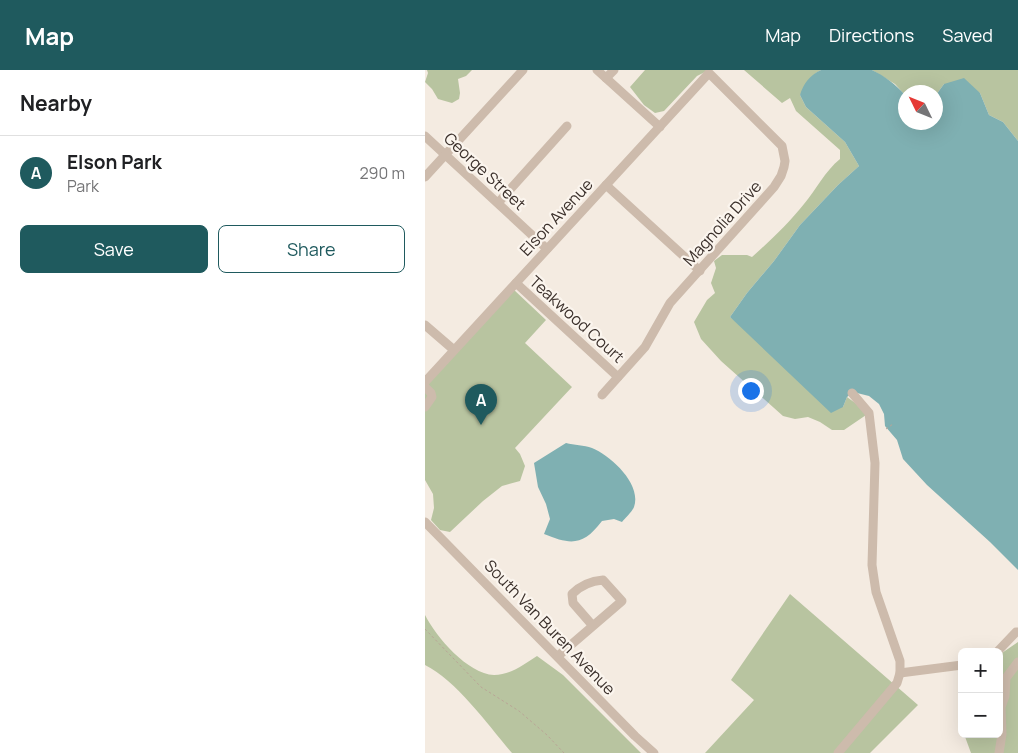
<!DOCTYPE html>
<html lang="en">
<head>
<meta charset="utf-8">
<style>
	:root { --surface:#fff; --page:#f2f2f2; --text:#202124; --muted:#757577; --line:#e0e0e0; --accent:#1f5a5e }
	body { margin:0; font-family:Manrope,sans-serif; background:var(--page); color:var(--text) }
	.controls { position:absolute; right:15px; bottom:15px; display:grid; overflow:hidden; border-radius:8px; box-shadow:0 5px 20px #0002 }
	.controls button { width:45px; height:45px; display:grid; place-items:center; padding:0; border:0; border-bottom:1px solid var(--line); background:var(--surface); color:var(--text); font:25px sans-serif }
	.compass { position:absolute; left:473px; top:15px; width:45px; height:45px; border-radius:50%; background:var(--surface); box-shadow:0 5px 20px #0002; rotate:313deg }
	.you { position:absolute; left:325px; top:320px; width:18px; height:18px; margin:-12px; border:4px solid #fff; border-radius:50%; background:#1a73e8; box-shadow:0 0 0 8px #1a73e833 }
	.badge { display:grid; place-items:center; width:32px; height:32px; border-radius:50%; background:var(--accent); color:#fff; font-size:16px; font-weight:700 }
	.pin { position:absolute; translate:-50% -41px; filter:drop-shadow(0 1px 2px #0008) }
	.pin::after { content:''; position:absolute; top:26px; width:18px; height:15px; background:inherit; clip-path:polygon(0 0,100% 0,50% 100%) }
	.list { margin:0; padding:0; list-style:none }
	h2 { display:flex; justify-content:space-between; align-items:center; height:65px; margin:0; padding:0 20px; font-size:21px }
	h2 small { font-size:16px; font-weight:400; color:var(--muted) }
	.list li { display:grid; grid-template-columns:32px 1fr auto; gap:15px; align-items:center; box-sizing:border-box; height:75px; padding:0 20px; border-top:1px solid var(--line) }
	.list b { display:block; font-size:19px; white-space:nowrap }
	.list p { margin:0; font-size:16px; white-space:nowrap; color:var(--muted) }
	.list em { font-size:16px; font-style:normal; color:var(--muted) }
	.actions { display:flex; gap:10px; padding:15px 20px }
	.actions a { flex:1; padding:11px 0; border:1px solid var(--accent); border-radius:8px; text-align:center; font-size:18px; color:var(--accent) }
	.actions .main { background:var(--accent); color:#fff }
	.map { position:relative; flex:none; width:593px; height:683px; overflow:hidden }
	header { display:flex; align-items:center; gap:30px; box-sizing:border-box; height:70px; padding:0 25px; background:var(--accent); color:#fff }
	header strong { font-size:24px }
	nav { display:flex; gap:28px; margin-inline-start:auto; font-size:18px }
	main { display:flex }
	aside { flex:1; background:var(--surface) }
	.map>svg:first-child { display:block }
	.green { fill:#b8c4a0 }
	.water { fill:#7fb0b2 }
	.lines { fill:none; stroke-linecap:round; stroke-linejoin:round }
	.path { stroke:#b9a596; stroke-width:1; stroke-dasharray:2.5 2.5; stroke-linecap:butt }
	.minor { stroke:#cdbbac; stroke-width:9 }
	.labels { text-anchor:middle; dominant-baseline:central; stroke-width:4.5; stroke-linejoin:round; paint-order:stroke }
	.street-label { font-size:16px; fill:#3b302b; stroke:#fbf5ee }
</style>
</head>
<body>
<header>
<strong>Map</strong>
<nav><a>Map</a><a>Directions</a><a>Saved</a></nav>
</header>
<main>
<aside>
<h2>Nearby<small></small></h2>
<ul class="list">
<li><span class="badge">A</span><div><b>Elson Park</b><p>Park</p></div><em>290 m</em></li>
</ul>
<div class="actions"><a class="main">Save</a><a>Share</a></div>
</aside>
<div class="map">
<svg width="593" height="683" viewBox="0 0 593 683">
	<rect width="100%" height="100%" fill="#f4ebe1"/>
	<g class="green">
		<path d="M 2,0 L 47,0 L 41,6 L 33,9 L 35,23 L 34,29 L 27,33 L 13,29 L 7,19 L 0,12 L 3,3 Z"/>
		<path d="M 220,0 L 284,0 L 272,6 L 239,41 L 230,43 L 219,35 L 205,17 Z"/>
		<path d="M 319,0 L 396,0 L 391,3 L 375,25 L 381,37 L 420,72 L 434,96 L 413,115 L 375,155 L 349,191 L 322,223 L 305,247 L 418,337 L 422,327 L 444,343 L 419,360 L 407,360 L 395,352 L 383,347 L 370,349 L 358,346 L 296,291 L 276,269 L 269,252 L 282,230 L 290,223 L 286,213 L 291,198 L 289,191 L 297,185 L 322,185 L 327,187 C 346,170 363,154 379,134 C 391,120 400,101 415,89 L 415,80 L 371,41 L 365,28 L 357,33 Z"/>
		<path d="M 447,0 L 593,0 L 593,71 L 578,52 L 564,45 L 555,23 L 519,14 L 511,25 L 510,22 L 480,22 L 480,25 L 470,14 Z"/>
		<path d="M 88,219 L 121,250 L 100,273 L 147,317 L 90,378 L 95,384 L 100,396 L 95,411 L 77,416 L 58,431 L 25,462 L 15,460 L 6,450 L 9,438 L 8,424 L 0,410 L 0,313 Z"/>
		<path d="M 365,524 L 493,635 L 445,683 L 280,683 L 329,630 L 306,610 Z"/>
		<path d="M 0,545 C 11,567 43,604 69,605 C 86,605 99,594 112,586 L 138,605 L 216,683 L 87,683 C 63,655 32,611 0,595 Z"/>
		<path d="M 593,572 L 593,683 L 546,683 L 539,664 L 574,664 L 574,585 Z"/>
	</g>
	<g class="water">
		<path d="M 396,0 L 447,0 C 460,6 471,15 480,25 L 480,52 L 510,52 L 511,25 L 519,14 L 539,8 L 555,23 L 564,45 L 578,52 L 593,71 L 593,500 L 565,472 L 502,415 L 478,389 L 472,370 L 460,356 L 459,344 L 454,334 L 444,326 L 428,322 L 422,327 L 418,337 L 406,343 L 305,247 L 322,223 L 349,191 L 375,155 L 413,115 L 434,96 L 420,72 L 381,37 L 375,25 C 378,14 385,5 396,0 Z"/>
		<path d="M 141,373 C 149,375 159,375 167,378 C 186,386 217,414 209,437 C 207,442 200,448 197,452 L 189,449 L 177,451 C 158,476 146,475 119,464 L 125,449 L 121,434 L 113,417 L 109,393 Z"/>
	</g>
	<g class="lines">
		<g class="path">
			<path d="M 461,359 L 468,354"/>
			<path d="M 0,559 L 56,617 L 94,641 L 122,665 L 139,683"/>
		</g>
		<g class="minor">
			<path d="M 172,0 L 235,57"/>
			<path d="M 181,8 L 189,0"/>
			<path d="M 0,66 L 122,179"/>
			<path d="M 0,107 L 98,0"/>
			<path d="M 181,115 L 275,201"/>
			<path d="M 73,133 L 142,56"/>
			<path d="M 91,213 L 193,307"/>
			<path d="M 0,255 L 29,280"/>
			<path d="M 0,312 L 284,3 L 357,76 L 360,91 L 359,97 L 356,106 L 349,117 L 245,233 L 220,277 L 177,325"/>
			<path d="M 0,317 L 6,323 L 7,327 L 0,337"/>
			<path d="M 0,452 L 210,666 L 229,683"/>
			<path d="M 572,582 L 591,562 L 593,562"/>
			<path d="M 133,586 L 197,531 L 178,510 C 165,511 156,515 147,524 L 148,533 L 168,556"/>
			<path d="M 475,603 L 537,595"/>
			<path d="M 413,683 L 472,613 L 475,603 L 475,591 L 451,522 L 447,495 L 450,393 L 444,343 L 427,323"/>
			<path d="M 574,683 L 577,664 L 576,637 L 580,626 L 581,608 L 593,592"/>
		</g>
	</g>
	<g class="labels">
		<g class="street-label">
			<text transform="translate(60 101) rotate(43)">George Street</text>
			<text transform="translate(131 147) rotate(-47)">Elson Avenue</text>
			<text transform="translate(297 153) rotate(-48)">Magnolia Drive</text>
			<text transform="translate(152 249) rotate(42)">Teakwood Court</text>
			<text transform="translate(125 557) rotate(46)">South Van Buren Avenue</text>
		</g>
	</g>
</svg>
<div class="controls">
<button>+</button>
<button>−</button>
</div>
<svg class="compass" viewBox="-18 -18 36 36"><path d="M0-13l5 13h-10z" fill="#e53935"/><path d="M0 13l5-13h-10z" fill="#757577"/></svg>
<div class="you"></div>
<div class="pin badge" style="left:56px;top:355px">A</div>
</div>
</main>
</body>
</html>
